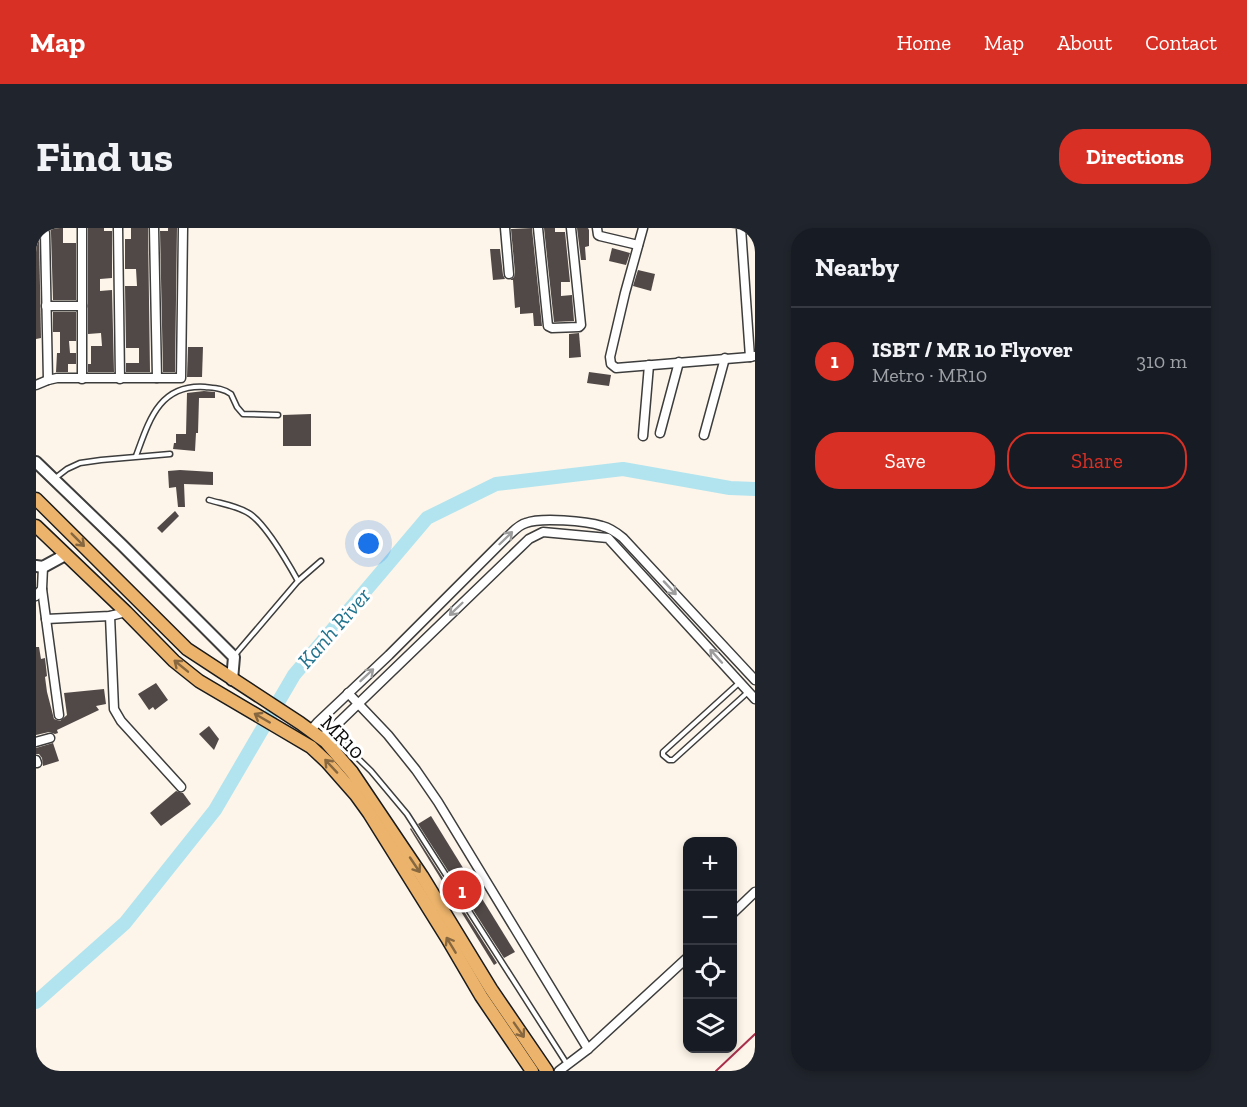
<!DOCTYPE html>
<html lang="en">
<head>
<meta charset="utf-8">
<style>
	:root { --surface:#171b24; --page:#20242c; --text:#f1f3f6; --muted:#9ea1a6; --line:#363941; --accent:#d93025 }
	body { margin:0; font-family:"Zilla Slab",serif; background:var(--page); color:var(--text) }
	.controls { position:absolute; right:18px; bottom:18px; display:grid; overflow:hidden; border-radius:12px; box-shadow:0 3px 9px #0003 }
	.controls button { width:54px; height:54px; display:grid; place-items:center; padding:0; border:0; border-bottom:2px solid var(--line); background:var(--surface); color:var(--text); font:30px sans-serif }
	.you { position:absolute; left:333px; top:316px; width:21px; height:21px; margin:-15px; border:4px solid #fff; border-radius:50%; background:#1a73e8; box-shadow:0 0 0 9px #1a73e833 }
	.badge { display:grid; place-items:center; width:39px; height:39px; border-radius:50%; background:var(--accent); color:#fff; font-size:20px; font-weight:700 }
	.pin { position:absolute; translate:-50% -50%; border:3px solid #fff; box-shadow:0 2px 6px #0006 }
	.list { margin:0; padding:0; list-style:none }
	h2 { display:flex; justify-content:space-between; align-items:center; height:78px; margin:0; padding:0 24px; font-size:26px }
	h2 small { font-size:20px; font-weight:400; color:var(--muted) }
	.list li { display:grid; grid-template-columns:39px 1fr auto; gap:18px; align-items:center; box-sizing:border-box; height:108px; padding:0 24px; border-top:2px solid var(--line) }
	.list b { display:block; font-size:22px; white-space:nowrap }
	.list p { margin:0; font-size:20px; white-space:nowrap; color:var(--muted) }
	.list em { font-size:20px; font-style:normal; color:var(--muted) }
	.actions { display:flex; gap:12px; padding:18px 24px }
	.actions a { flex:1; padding:14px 0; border:2px solid var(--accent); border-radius:24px; text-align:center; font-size:21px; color:var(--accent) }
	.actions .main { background:var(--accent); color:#fff }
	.icon { flex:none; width:33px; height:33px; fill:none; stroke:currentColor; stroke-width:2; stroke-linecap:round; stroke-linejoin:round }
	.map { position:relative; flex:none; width:719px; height:843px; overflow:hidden; border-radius:24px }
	header { display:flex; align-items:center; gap:36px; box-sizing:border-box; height:84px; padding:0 30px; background:var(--accent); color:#fff }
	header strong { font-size:28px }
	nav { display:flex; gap:33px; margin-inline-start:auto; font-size:21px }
	.intro { display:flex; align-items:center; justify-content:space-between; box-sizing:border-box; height:144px; padding:0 36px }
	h1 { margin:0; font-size:42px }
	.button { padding:15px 27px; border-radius:24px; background:var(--accent); color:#fff; font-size:21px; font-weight:700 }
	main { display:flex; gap:36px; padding:0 36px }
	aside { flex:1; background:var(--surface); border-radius:24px; box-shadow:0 3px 9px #0003 }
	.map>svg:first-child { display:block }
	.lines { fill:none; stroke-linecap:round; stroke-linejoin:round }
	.river { stroke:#b2e4ef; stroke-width:14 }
	.building { fill:#514947 }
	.service-casing { stroke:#3d3d3d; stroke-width:7 }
	.minor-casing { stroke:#3d3d3d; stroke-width:11 }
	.tertiary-casing { stroke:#3d3d3d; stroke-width:14 }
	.primary-casing { stroke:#1b1b1b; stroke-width:15 }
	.service { stroke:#fff; stroke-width:4 }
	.minor { stroke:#fff; stroke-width:8 }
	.tertiary { stroke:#fff; stroke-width:10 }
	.primary { stroke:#ebb36b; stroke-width:12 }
	.rail { stroke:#ab304e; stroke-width:2 }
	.oneway { stroke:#9d9d9d }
	.oneway2 { stroke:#86673f }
	.labels { text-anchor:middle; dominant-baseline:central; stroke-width:6; stroke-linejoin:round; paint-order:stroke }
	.street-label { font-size:21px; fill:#0a0a0a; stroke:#fff }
	.water-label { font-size:22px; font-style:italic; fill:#21738e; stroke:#fff }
</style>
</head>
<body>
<header>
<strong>Map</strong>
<nav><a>Home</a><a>Map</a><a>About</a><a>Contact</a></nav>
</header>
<div class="intro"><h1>Find us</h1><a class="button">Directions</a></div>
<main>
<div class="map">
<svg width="719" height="843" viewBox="0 0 719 843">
	<rect width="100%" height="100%" fill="#fdf5e9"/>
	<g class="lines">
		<path class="river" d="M 0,774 L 89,695 L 179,582 L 258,447 L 391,290 L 460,256 L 587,241 L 694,260 L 719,261"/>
	</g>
	<g class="building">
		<path d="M 14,0 L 27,0 L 27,15 L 40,15 L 40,72 L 17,72 L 15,5 Z"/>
		<path d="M 52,0 L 68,0 L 68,3 L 76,3 L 76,50 L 64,51 L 64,63 L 76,62 L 78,144 L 52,144 L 52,136 L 55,136 L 55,118 L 66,118 L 65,105 L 52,106 Z"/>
		<path d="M 95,0 L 112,0 L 114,144 L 90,144 L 90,135 L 103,135 L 103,120 L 90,120 L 89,58 L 101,58 L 100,41 L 89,41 L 89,11 L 95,11 Z"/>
		<path d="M 132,0 L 141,0 L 139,144 L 127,144 L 124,3 L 132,3 Z"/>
		<path d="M 496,0 L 496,1 L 506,98 L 498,98 L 497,85 L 484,86 L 484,79 L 479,80 L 477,52 L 474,52 L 478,49 L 479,45 L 475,1 Z"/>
		<path d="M 508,0 L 519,0 L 519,4 L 529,4 L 534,54 L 525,54 L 525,68 L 536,67 L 538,93 L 518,94 Z"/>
		<path d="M 541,0 L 552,0 L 553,2 L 553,18 L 549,19 L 550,32 L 545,32 Z"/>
		<path d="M 0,2 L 3,6 L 5,110 L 0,111 Z"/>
		<path d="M 576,20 L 594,25 L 590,37 L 573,33 Z"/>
		<path d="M 454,21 L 464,21 L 467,47 L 469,51 L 457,52 Z"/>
		<path d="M 602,42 L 619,46 L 615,63 L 597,58 Z"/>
		<path d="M 17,84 L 40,84 L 40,113 L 33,113 L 34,125 L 40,125 L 40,136 L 32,136 L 32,144 L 20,144 L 21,125 L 24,125 L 24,104 L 17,104 Z"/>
		<path d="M 543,105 L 545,129 L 533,130 L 533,106 Z"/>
		<path d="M 152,119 L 167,119 L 166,149 L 151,149 Z"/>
		<path d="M 553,144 L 575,147 L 573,158 L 551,155 Z"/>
		<path d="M 168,163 L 179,164 L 179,170 L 163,170 L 162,205 L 160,205 L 159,223 L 137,221 L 138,215 L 140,215 L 140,206 L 150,206 L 151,165 Z"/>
		<path d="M 275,186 L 275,218 L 247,218 L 247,187 Z"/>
		<path d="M 144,242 L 177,244 L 177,257 L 148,256 L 149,279 L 142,279 L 140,259 L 133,260 L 132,243 Z"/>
		<path d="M 139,283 L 143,288 L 126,305 L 121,300 Z"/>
		<path d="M 0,419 L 3,419 L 5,431 L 9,430 L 11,448 L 9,449 L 11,464 L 18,491 L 24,493 L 31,487 L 28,465 L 68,461 L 70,476 L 60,478 L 63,482 L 21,502 L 22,505 L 19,506 L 13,504 L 0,507 Z"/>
		<path d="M 120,455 L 132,472 L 119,482 L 117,479 L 113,482 L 102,466 Z"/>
		<path d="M 173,498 L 183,511 L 178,522 L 163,506 Z"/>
		<path d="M 17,515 L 23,533 L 7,538 L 6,530 L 3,526 L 0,526 L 0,520 Z"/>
		<path d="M 140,563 L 147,565 L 155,576 L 125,598 L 114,585 Z"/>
		<path d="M 395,588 L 479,724 L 468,730 L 382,596 Z"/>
		<path d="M 375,600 L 461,735 L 458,737 L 374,601 Z"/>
	</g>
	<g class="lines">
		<g class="service-casing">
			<g id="service">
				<path d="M 100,228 C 113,193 123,156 169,159 C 178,160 187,160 195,166 L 201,179 L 207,186 L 242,187"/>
				<path d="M 18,251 L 31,241 L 44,235 L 65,232 L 134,226"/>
				<path d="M 173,272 C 187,276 202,278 214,286 C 230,297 252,335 262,353"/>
				<path d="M 198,428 L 262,353 L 285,333"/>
				<path d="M 704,454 L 627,524 L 627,527 L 633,532 L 637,532 L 712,464"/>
				<path d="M 282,494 L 294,503 L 335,543 L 371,586 L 531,836"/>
			</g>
		</g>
		<g class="minor-casing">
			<g id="minor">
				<path d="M 7,0 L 9,5 L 12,152"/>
				<path d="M 82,0 L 84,151"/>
				<path d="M 118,0 L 121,150"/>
				<path d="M 469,0 L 473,46"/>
				<path d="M 502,0 L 512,98 L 516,100 L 543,99 L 545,97 L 535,0"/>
				<path d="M 561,0 L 562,7 L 564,8 L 602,17"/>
				<path d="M 607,0 L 589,65 L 574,129 L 575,136 L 580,140 L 714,129"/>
				<path d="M 705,0 L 714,129 L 719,128"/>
				<path d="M 10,78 L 46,78"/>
				<path d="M 46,151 L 46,0"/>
				<path d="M 0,157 L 12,152 L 21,150 L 145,150 L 147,0"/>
				<path d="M 624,205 L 643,134"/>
				<path d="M 668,207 L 689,130"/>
				<path d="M 607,208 L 613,137"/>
				<path d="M 6,361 L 23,487"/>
				<path d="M 0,368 L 6,361 L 7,339"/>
				<path d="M 74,388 L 78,481 L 85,493 L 145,559"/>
				<path d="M 10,391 L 74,388 L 90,384"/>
				<path d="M 312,465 L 352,507 L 380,542 L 402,574 L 552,821"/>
				<path d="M 274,503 L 282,494 L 353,427 L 471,309 C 477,304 482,297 490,295 C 505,289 550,293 566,298 C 574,300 581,305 587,310 L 719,452"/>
				<path d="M 284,510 L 294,503 L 493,311 L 507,304 L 572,310 L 719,471"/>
				<path d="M 0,514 L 14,510"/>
				<path d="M 0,532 L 1,535"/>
				<path d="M 696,686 L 719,664"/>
				<path d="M 523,843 L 552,821 L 652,729"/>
			</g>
		</g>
		<g class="tertiary-casing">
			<g id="tertiary">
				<path d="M 0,234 L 86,317 L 198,429 L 196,452"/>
				<path d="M 0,338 L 7,339 L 29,327"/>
			</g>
		</g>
		<g class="primary-casing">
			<g id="primary">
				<path d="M 0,271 L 151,421 L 264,495 L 290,514 L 316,544 L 386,648 L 455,761 L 511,843"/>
				<path d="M 0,298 L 90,384 L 138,433 L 163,453 L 275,519 L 291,534 L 320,567 L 333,585 L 411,710 L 445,768 L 496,843"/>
			</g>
		</g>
		<use href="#service" class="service"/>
		<use href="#minor" class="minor"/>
		<use href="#tertiary" class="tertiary"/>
		<use href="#primary" class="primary"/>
		<path class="rail" d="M 680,843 L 719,806"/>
	</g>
	<defs><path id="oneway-shaft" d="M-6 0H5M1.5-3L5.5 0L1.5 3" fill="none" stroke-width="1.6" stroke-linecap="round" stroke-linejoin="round" transform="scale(1.5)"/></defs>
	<g class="oneway">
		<use href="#oneway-shaft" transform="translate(470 310) rotate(-44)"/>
		<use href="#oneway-shaft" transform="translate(634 360) rotate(47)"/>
		<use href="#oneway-shaft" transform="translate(420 381) rotate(136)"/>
		<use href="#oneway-shaft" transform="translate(680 428) rotate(-132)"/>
		<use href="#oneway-shaft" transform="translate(331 447) rotate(-43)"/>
	</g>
	<g class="oneway2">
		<use href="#oneway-shaft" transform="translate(42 312) rotate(45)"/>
		<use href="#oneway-shaft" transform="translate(145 438) rotate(-141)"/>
		<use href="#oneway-shaft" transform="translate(226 490) rotate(-150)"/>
		<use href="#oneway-shaft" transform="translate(295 538) rotate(-133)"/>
		<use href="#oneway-shaft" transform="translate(379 637) rotate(56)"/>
		<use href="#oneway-shaft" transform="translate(415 717) rotate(-121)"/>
		<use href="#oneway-shaft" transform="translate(483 802) rotate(55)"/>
	</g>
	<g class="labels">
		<g class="street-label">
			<text transform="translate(307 509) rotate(45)">MR10</text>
		</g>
		<g class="water-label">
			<text transform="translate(298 400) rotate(-49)">Kanh River</text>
		</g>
	</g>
</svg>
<div class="controls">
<button>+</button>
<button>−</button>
<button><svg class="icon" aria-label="locate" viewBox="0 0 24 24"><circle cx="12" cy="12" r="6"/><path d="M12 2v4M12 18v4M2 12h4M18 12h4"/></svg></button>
<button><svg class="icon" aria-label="layers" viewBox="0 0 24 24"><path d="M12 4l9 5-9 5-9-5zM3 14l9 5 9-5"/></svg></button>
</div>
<div class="you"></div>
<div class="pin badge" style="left:426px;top:662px">1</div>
</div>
<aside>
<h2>Nearby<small></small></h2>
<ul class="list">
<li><span class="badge">1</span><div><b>ISBT / MR 10 Flyover</b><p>Metro · MR10</p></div><em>310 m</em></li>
</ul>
<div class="actions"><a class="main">Save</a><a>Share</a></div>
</aside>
</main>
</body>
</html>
